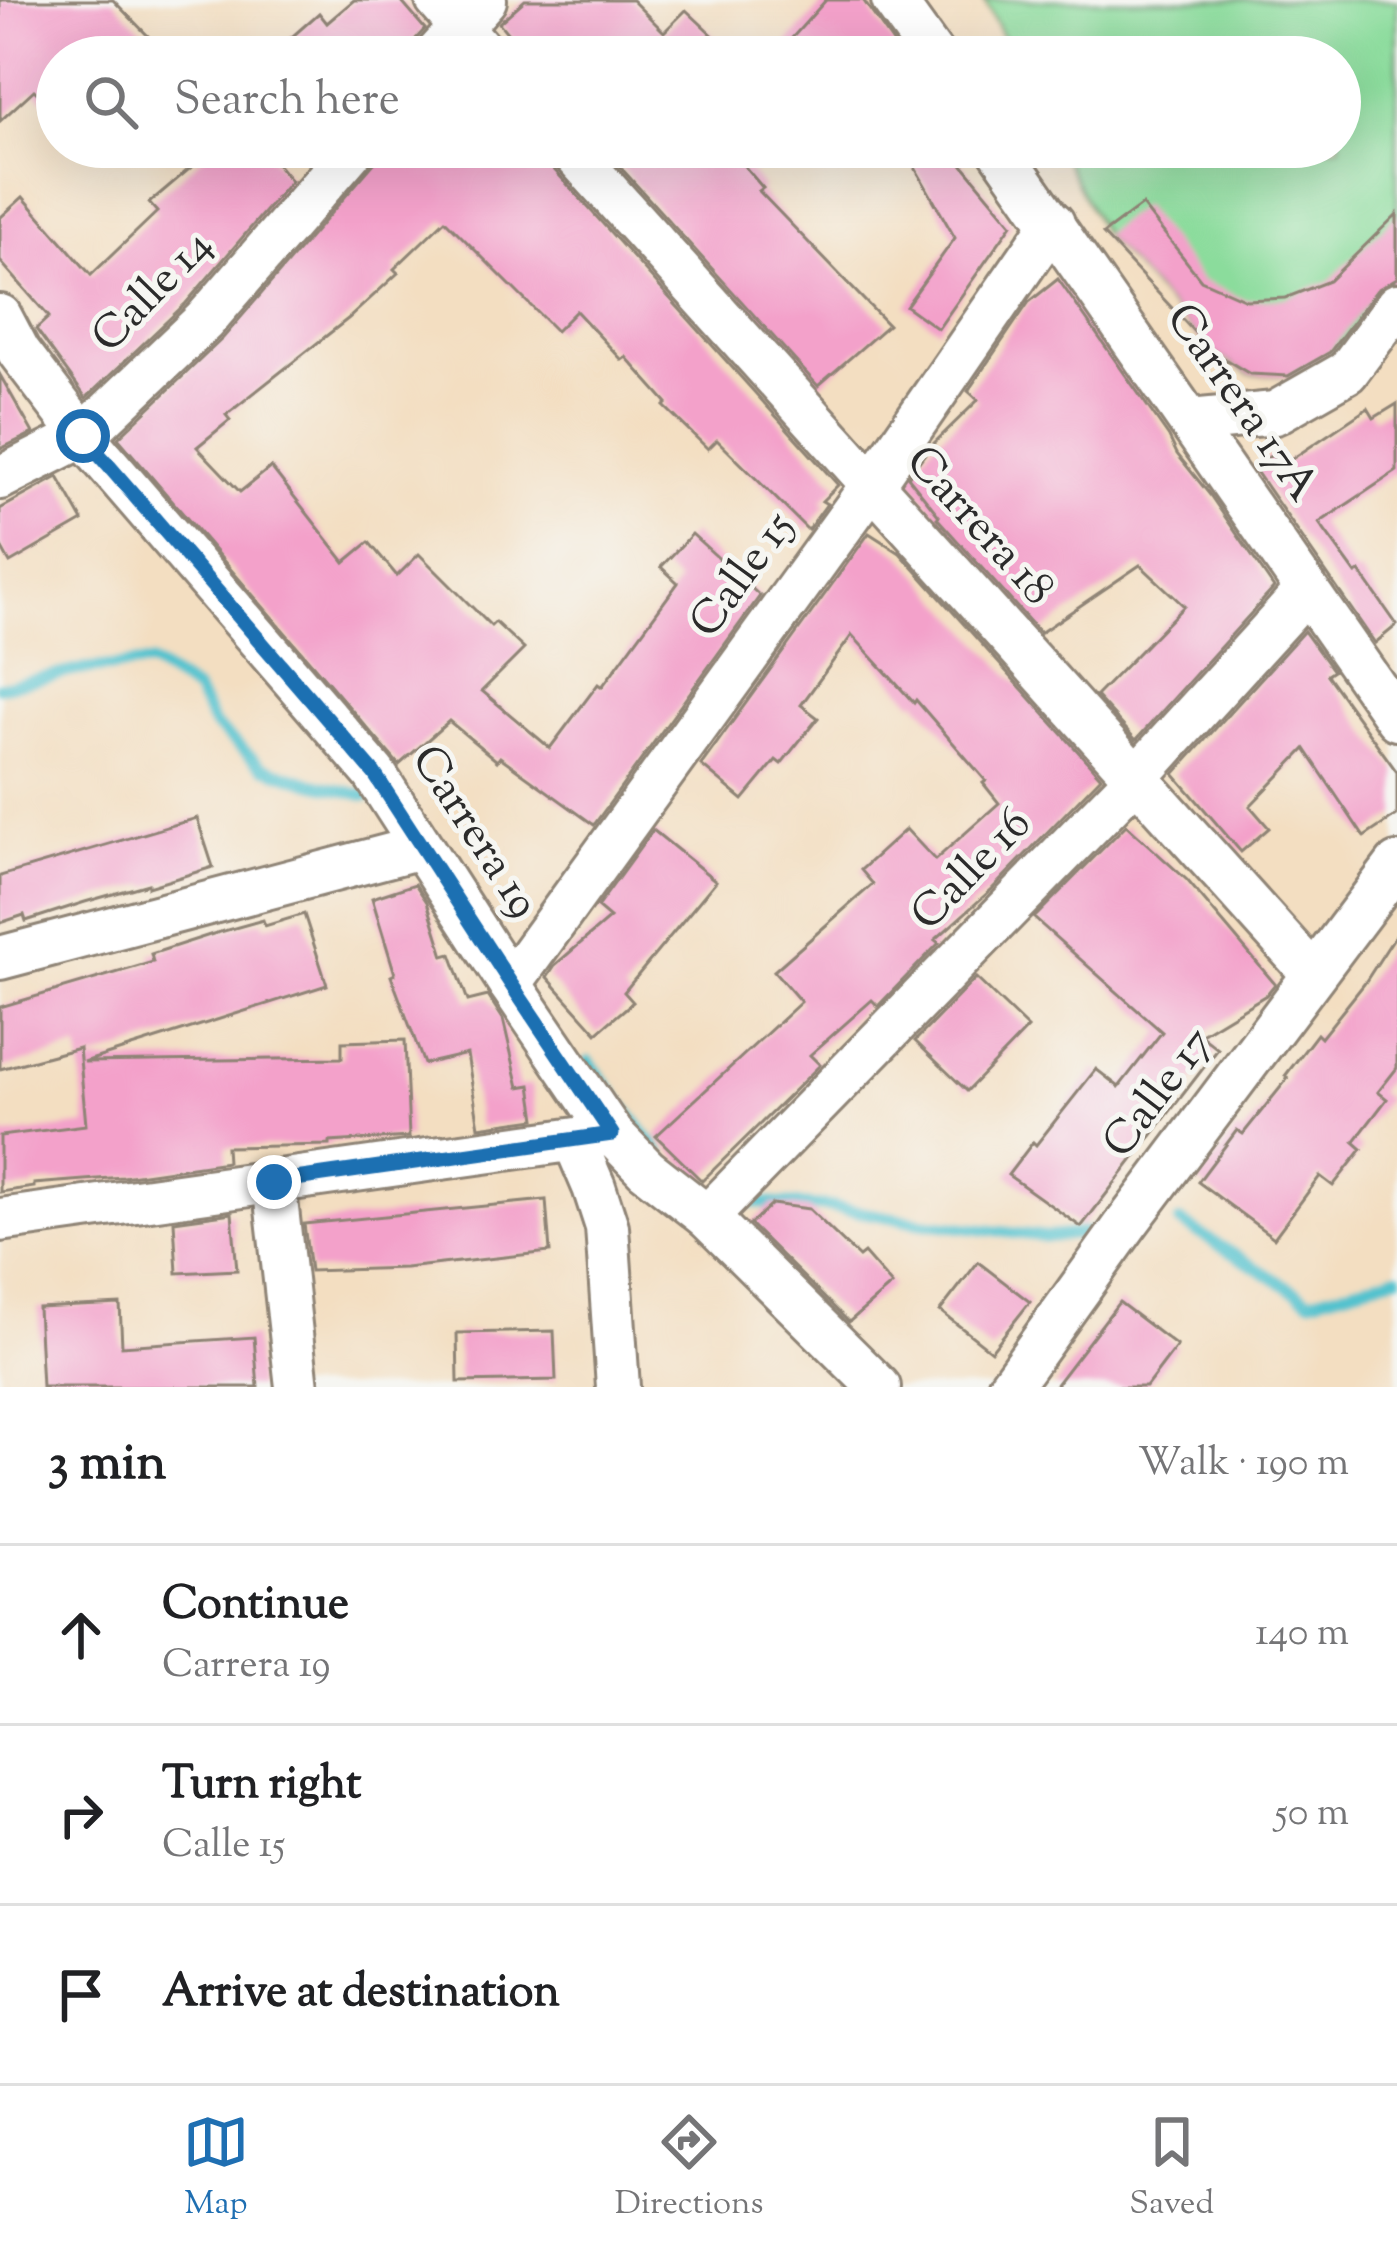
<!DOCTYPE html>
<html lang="en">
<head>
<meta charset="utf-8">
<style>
	:root { --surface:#fff; --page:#f6f6f6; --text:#202124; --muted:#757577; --line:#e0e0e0; --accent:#1f6fb2 }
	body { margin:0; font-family:"Sorts Mill Goudy",serif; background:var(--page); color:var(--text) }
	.stop { position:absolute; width:36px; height:36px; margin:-27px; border:9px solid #1f6fb2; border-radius:50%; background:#fff }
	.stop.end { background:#1f6fb2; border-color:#fff; box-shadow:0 3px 12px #0008 }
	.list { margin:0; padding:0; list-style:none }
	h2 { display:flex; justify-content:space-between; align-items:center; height:156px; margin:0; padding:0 48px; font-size:51px }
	h2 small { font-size:39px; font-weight:400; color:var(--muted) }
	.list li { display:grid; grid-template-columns:78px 1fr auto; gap:36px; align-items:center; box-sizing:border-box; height:180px; padding:0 48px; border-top:3px solid var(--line) }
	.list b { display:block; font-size:45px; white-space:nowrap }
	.list p { margin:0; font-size:39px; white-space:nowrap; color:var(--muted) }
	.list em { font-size:39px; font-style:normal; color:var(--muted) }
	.icon { flex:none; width:66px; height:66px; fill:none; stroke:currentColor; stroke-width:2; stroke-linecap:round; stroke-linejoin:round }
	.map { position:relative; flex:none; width:1397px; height:1387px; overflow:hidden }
	.search { position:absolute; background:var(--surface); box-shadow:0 12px 48px #0002; left:36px; right:36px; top:36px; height:132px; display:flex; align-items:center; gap:30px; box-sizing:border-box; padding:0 42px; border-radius:66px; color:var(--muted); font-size:45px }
	.sheet { height:696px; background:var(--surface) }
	nav { display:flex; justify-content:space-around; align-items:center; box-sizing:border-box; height:168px; border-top:3px solid var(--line); background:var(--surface); font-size:33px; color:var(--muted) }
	nav a { display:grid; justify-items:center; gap:6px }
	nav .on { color:var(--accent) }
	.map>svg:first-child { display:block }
	.green { fill:#8bdc9c; stroke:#5b8464; stroke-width:3 }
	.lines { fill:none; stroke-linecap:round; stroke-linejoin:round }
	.stream { stroke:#55c2ce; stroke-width:12 }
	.building { fill:#f3a1ca }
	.street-casing { stroke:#8f8476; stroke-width:48 }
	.street { stroke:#fff; stroke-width:42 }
	.route { stroke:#1f6fb2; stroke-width:15 }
	.labels { text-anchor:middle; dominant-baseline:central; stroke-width:10; stroke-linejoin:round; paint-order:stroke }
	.street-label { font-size:45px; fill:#2b2b2b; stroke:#f6f6f2 }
</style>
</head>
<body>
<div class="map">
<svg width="1397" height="1387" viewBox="0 0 1397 1387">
	<rect width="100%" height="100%" fill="#f6f6f2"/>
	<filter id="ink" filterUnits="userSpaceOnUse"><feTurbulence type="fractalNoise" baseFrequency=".00833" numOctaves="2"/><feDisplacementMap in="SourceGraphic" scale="24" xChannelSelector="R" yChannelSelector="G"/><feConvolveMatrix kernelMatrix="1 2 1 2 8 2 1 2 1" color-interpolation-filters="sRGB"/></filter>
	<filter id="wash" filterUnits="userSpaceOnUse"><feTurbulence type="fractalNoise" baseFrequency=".004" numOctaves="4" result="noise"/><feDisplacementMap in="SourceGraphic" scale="48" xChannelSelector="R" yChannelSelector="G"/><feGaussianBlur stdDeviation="2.7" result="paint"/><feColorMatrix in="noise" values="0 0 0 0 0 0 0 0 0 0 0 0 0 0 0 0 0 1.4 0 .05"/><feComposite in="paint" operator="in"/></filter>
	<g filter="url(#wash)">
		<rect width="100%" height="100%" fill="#f3dec1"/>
		<path class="green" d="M 984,0 L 1397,0 L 1397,279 L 1336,353 L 1298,376 L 1250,374 L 1213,352 L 1103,234 L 1058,147 L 1340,147 L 1340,57 L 1013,57 Z"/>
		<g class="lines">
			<g class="stream">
				<path d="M 0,687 L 79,670 L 150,663 L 196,691 L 214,725 L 263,767 L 311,783 L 366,796"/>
				<path d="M 589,1061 L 660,1154"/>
				<path d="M 749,1202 L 831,1207 L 923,1223 L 1048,1237 L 1096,1232"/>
				<path d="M 1180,1222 L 1310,1300 L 1397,1276"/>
			</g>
		</g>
		<g id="blocks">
			<g class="building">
				<path d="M 0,0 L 113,0 L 153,41 L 137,57 L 57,57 L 57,112 L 34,90 L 0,121 Z"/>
				<path d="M 354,0 L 400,0 L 425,29 L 399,57 L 269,57 L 319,13 L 327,23 Z"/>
				<path d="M 525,0 L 632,0 L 664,32 L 686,10 L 736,57 L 527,57 L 499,23 Z"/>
				<path d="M 826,0 L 863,0 L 903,57 L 775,57 Z"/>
				<path d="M 215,147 L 263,147 L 291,181 L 186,303 L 86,398 L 36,329 L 49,317 L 0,261 L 0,218 L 23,197 L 91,275 L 157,212 L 149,203 Z"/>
				<path d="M 388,147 L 543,147 L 549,164 L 838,485 L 822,501 L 827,504 L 808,530 L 717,440 L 708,449 L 664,406 L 667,403 L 626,357 L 622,360 L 576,311 L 556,331 L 445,220 L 394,269 L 398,273 L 349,318 L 226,415 L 230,420 L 197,447 L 240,492 L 271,467 L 345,562 L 369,542 L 397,576 L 419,554 L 491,626 L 495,622 L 524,649 L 482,691 L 550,748 L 598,684 L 602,687 L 678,583 L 661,567 L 692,534 L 760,596 L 594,825 L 500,757 L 497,761 L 449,721 L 399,765 L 118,438 L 223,338 Z"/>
				<path d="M 602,147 L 728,147 L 763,188 L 759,191 L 888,325 L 818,386 Z"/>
				<path d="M 927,147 L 948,147 L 1012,224 L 938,329 L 906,306 L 955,238 L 909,157 Z"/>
				<path d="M 1142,205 L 1201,280 L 1246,300 L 1285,298 L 1329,281 L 1397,214 L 1397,278 L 1377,290 L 1330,352 L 1288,376 L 1250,374 L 1213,352 L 1103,234 Z"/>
				<path d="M 1058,279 L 1169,437 L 1177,454 L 1210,495 L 1274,588 L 1136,740 L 1096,696 L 1184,606 L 1140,565 L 1040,633 L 937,518 L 939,516 L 908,477 L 929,448 L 978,400 L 968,391 L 1029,302 Z"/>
				<path d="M 0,375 L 33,433 L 0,449 Z"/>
				<path d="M 1397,404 L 1397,471 L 1319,523 L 1356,574 L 1360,572 L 1397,625 L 1375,643 L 1253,467 L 1272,455 L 1280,467 L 1368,408 L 1374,418 Z"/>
				<path d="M 58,477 L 83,521 L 10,563 L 0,545 L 0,509 Z"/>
				<path d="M 869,533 L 900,553 L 1101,777 L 992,889 L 935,940 L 939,943 L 878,1006 L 872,1000 L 810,1055 L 820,1065 L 702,1181 L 656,1136 L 801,1002 L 774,971 L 873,884 L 861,870 L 906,829 L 935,860 L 999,803 L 983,783 L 986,781 L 916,700 L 914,703 L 852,635 L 801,705 L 818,718 L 781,764 L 776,760 L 743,800 L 701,765 Z"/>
				<path d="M 1304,631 L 1333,671 L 1327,675 L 1397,772 L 1397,815 L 1364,837 L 1305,749 L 1250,806 L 1269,828 L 1241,852 L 1174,774 Z"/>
				<path d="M 197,818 L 213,867 L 148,887 L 148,884 L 85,902 L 26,921 L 24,915 L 0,923 L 0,876 Z"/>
				<path d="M 1126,825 L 1187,880 L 1275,984 L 1266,995 L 1200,1035 L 1218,1049 L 1081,1227 L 1008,1175 L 1033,1142 L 1036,1145 L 1096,1069 L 1119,1087 L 1162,1032 L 1034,918 Z"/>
				<path d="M 653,830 L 716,881 L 624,992 L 633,1002 L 597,1033 L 547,977 L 555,965 L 610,918 L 597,907 Z"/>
				<path d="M 415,884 L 427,902 L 444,956 L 451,954 L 468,1001 L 488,996 L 503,1019 L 519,1087 L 531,1085 L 536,1119 L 479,1127 L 467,1054 L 424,1064 L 391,976 L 395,974 L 372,898 Z"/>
				<path d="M 304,914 L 327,985 L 84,1062 L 342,1058 L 342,1042 L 405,1040 L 409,1137 L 330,1142 L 330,1145 L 226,1147 L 227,1162 L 123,1177 L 34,1184 L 34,1187 L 0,1192 L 0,1136 L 86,1125 L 79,1048 L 0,1069 L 0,1007 L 153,962 L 151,954 L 213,934 L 263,920 L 265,926 Z"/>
				<path d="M 1397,933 L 1397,1068 L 1378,1092 L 1387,1099 L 1354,1142 L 1362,1149 L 1333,1186 L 1320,1176 L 1274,1238 L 1198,1182 L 1237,1130 L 1243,1134 L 1288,1078 L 1285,1076 L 1317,1034 L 1321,1038 L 1364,984 Z"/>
				<path d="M 976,978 L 1028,1028 L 967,1091 L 915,1041 Z"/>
				<path d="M 546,1200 L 550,1252 L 405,1268 L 310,1271 L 304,1224 Z"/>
				<path d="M 772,1204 L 809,1209 L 859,1257 L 864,1253 L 892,1285 L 849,1322 L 750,1224 Z"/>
				<path d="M 232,1213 L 237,1270 L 177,1273 L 174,1221 Z"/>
				<path d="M 978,1262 L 1030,1302 L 991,1351 L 940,1311 Z"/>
				<path d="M 1119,1302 L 1177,1346 L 1146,1387 L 1054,1387 Z"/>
				<path d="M 120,1304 L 122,1346 L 254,1337 L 258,1387 L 42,1387 L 38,1308 Z"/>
				<path d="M 554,1331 L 556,1380 L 458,1382 L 457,1333 Z"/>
			</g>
		</g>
	</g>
	<g filter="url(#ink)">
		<use href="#blocks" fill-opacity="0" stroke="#8f8476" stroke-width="3"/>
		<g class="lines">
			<g class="street-casing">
				<g id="street">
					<path d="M 437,0 L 487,57"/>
					<path d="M 893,0 L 934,57"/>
					<path d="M 434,57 L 485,0"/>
					<path d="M 568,147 L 1313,974"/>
					<path d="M 998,147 L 1397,719"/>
					<path d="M 0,316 L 19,352 L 83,436 L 374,773 L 510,984 L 612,1134 L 646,1169 L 707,1217 L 879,1387"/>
					<path d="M 1190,421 L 1275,413 L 1347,372 L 1397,305"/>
					<path d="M 0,478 L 83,436 L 204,321 L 355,147"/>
					<path d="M 0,958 L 421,847"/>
					<path d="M 510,984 L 872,485 L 1053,223"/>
					<path d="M 574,1140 L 594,1187 L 607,1227 L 618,1387"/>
					<path d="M 274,1182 L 297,1387"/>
					<path d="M 707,1217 L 1136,778 L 1306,591"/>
					<path d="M 0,1220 L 612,1134"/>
					<path d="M 1009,1387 L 1127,1223 L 1397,864"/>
				</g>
			</g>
			<use href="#street" class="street"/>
		</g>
	</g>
	<g class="lines" filter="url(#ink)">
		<path class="route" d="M 83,436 L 374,773 L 511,984 L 612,1134 L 274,1182"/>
	</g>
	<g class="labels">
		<g class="street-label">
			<text transform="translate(154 293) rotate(-46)">Calle 14</text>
			<text transform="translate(1240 404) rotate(55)">Carrera 17A</text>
			<text transform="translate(978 527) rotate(48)">Carrera 18</text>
			<text transform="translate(744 576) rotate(-54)">Calle 15</text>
			<text transform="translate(473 833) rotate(57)">Carrera 19</text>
			<text transform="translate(973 871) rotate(-46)">Calle 16</text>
			<text transform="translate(1160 1094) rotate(-53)">Calle 17</text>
		</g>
	</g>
</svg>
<div class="stop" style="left:83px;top:436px"></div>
<div class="stop end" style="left:274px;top:1182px"></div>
<div class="search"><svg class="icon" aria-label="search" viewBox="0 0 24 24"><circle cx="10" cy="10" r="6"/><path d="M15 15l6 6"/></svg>Search here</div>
</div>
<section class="sheet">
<h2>3 min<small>Walk · 190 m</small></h2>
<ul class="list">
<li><svg class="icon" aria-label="ahead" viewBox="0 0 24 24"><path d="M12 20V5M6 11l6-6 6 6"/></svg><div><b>Continue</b><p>Carrera 19</p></div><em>140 m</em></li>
<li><svg class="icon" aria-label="right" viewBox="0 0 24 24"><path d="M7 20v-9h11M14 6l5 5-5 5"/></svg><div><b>Turn right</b><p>Calle 15</p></div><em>50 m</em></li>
<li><svg class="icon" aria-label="arrive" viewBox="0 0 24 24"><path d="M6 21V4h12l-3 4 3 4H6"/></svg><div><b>Arrive at destination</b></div></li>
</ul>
</section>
<nav>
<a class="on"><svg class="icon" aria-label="map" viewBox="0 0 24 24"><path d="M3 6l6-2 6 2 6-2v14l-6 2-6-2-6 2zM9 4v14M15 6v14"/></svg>Map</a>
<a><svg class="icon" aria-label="directions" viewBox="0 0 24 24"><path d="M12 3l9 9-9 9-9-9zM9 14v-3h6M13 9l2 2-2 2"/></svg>Directions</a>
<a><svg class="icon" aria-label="saved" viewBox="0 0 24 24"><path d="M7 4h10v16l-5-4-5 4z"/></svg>Saved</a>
</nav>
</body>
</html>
